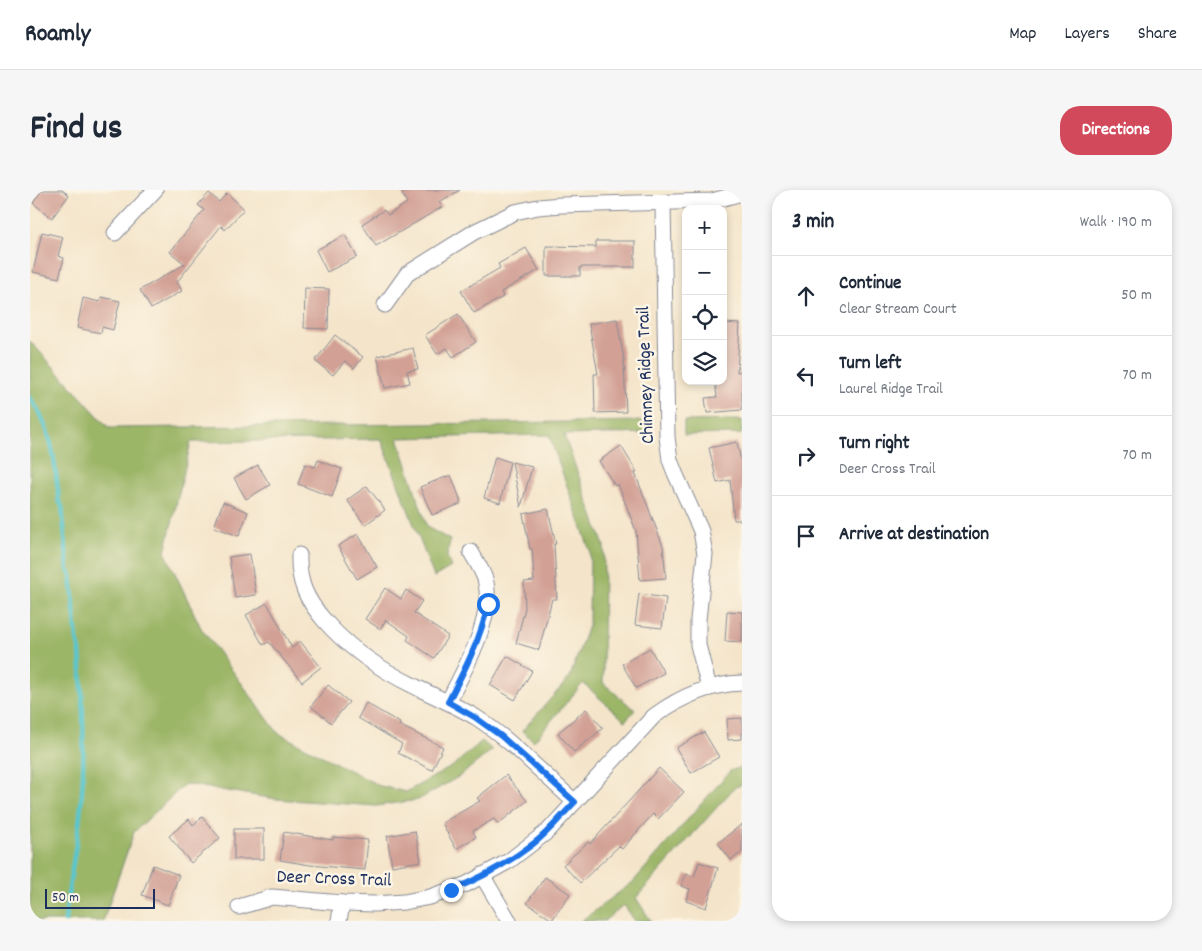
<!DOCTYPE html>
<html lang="en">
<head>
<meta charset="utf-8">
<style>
	:root { --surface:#fff; --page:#f6f6f7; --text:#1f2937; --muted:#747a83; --line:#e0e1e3; --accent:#d1495b }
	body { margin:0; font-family:Dekko,sans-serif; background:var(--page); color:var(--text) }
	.controls { position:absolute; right:15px; top:15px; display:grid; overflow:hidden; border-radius:10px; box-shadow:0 2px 8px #0003 }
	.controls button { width:45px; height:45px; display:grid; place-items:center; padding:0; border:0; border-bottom:1px solid var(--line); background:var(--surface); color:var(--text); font:25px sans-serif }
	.scale { position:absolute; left:15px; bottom:12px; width:110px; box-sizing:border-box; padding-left:5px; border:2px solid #1b2f5e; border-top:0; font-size:14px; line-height:18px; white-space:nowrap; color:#1b2f5e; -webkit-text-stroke:4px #fcf5e5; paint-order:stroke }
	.stop { position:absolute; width:15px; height:15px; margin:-11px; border:4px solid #1a73e8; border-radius:50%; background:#fff }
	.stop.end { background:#1a73e8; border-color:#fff; box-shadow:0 1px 5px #0008 }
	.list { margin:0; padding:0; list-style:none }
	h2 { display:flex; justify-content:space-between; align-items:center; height:65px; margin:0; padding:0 20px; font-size:21px }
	h2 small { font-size:16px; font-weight:400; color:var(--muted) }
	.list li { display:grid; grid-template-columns:32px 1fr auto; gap:15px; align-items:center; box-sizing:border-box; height:80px; padding:0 20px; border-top:1px solid var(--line) }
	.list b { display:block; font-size:19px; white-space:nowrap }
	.list p { margin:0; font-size:16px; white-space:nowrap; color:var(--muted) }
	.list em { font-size:16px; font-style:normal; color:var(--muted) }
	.icon { flex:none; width:28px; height:28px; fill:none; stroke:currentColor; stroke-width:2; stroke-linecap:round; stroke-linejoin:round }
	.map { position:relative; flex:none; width:712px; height:731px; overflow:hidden; border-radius:20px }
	header { display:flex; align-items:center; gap:30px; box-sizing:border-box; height:70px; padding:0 25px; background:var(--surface); border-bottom:1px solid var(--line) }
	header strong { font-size:24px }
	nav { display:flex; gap:28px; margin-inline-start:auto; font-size:18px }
	.intro { display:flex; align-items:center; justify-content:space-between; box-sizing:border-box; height:120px; padding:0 30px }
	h1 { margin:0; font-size:35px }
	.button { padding:12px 22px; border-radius:20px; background:var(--accent); color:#fff; font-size:18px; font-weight:700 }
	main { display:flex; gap:30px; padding:0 30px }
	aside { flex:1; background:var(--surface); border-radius:20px; box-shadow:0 2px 8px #0003 }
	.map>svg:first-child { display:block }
	.forest { fill:#9cb667; stroke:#5c7262 }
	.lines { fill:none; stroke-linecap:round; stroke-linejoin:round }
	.stream { stroke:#59c6cd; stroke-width:4.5 }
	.building { fill:#d2a095 }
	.minor-casing { stroke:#888a94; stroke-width:17 }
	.minor { stroke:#fff; stroke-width:15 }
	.route { stroke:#1a73e8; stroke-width:6 }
	.labels { text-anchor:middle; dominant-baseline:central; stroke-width:5; stroke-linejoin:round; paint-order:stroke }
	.street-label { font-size:19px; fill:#1b2f5e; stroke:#fcf5e5 }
</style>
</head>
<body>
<header>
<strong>Roamly</strong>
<nav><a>Map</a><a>Layers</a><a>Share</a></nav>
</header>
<div class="intro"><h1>Find us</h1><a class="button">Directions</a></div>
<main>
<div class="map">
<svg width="712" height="731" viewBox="0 0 712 731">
	<rect width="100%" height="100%" fill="#fcf5e5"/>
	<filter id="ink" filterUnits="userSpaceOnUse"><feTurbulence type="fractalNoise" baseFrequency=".02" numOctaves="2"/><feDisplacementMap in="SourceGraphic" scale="10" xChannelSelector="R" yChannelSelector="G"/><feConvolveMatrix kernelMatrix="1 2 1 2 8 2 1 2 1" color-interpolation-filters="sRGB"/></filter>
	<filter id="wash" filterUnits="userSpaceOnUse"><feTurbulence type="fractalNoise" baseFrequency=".0096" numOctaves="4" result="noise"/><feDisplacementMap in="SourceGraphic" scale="20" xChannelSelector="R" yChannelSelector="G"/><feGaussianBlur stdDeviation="1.12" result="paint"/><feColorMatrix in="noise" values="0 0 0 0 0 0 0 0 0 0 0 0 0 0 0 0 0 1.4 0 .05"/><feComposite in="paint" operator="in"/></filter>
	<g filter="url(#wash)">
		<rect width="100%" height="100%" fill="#f4e5ca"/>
		<g class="forest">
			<path d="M 0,151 L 79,238 L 620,231 L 620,243 L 534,245 L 574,356 L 573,493 L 605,520 L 595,531 L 553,493 L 504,551 L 492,541 L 540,487 L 559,433 L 560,361 L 519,245 L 368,248 L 397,337 L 420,350 L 417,366 L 421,377 L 404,387 L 351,249 L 161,252 L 135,362 L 171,438 L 248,543 L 350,596 L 376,602 L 423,576 L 452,551 L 462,560 L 430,586 L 388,610 L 346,616 L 246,609 L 155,594 L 104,642 L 73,731 L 0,731 Z"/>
			<path d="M 712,230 L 712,244 L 654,245 L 654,231 Z"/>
			<path d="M 712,577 L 712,595 L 705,597 L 606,708 L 621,731 L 605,731 L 594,715 L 574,731 L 551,731 L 603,692 L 700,581 Z"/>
		</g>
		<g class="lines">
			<path class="stream" d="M 0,208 C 23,239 25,273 29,311 L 32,316 L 38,380 L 41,385 L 47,450 L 50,461 C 53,516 56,570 50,625 C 46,661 38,695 35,731"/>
		</g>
		<g id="blocks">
			<g class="building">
				<path d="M 12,0 L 32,0 L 39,5 L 22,28 L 3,13 Z"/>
				<path d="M 378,0 L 430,0 L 409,12 L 412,17 L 346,56 L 332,34 L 354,20 L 358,25 L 377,13 L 372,4 Z"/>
				<path d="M 179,3 L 189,12 L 197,3 L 214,19 L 195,40 L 191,36 L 147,92 L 152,101 L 121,119 L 110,100 L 155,74 L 140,62 L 174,20 L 168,15 Z"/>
				<path d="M 12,42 L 33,47 L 28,66 L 34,68 L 29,88 L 3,82 Z"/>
				<path d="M 315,45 L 327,67 L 297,82 L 286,60 Z"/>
				<path d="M 566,51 L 605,51 L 605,77 L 550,77 L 550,86 L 516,86 L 516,56 L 566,57 Z"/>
				<path d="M 496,58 L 509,80 L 471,102 L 473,107 L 444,123 L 431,101 L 470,78 L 468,74 Z"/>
				<path d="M 275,98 L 299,99 L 298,139 L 274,138 Z"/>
				<path d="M 71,107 L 90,111 L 83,140 L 72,137 L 71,143 L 47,138 L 53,108 L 70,112 Z"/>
				<path d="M 428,124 L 446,152 L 423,167 L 417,158 L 407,164 L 395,145 Z"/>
				<path d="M 587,129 L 594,170 L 596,222 L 565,223 L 564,184 L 568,184 L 559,134 Z"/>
				<path d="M 693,133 L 710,134 L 707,182 L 712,181 L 712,220 L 677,223 L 675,208 L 687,207 L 685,191 L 693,191 Z"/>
				<path d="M 305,145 L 333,167 L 324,178 L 315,171 L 303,185 L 285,171 Z"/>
				<path d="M 383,158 L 388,179 L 377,181 L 380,193 L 355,198 L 347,166 Z"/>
				<path d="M 707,252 L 712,277 L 712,330 L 704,330 L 700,290 L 687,293 L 679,258 Z"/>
				<path d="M 591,256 L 607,282 L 605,283 L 633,356 L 636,388 L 610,390 L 606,341 L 588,294 L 585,296 L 569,271 Z"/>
				<path d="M 465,267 L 480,272 L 470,313 L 454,308 Z"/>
				<path d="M 288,270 L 312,279 L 302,307 L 268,294 L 275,274 L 285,277 Z"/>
				<path d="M 482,272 L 502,277 L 491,317 Z"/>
				<path d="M 228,275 L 240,295 L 216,309 L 204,288 Z"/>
				<path d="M 421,285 L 430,309 L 430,314 L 402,325 L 390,297 Z"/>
				<path d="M 337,296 L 355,320 L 335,335 L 317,310 Z"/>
				<path d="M 193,312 L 218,322 L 209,346 L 184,337 Z"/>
				<path d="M 518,319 L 526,354 L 524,354 L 527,409 L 522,409 L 509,460 L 486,453 L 495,418 L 494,392 L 504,391 L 502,359 L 500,359 L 493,324 Z"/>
				<path d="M 328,344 L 347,377 L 327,389 L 308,356 Z"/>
				<path d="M 220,364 L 226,405 L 205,408 L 199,367 Z"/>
				<path d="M 355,398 L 371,409 L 376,400 L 392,411 L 384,423 L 418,446 L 404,468 L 377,450 L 379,446 L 356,430 L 350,439 L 335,429 Z"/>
				<path d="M 609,404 L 636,408 L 632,438 L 605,435 Z"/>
				<path d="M 237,413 L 262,458 L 270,451 L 291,477 L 272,492 L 239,452 L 233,455 L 216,425 Z"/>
				<path d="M 697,421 L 712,422 L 712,452 L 695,451 Z"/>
				<path d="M 620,458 L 634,483 L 606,498 L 592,474 Z"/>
				<path d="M 477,466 L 502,481 L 485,510 L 460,495 Z"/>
				<path d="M 298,495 L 319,512 L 301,533 L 281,516 Z"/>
				<path d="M 336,513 L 370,533 L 369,535 L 413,557 L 402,580 L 368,563 L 372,554 L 328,528 Z"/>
				<path d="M 556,519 L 573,538 L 544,562 L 528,543 Z"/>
				<path d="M 712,528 L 712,549 L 698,550 L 697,529 Z"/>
				<path d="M 674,542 L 689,567 L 661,583 L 646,558 Z"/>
				<path d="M 629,578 L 654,602 L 628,629 L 623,624 L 592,659 L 589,656 L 550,693 L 533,675 L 558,652 L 560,654 Z"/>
				<path d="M 476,585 L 497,611 L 468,634 L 464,629 L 443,641 L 446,647 L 426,659 L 412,633 L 450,611 L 447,608 Z"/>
				<path d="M 172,627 L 190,648 L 161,673 L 139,646 L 159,629 L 163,635 Z"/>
				<path d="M 712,634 L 712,662 L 701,670 L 688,653 Z"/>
				<rect x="204" y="639" width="30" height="30"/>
				<path d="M 385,641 L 391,671 L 362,676 L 357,646 Z"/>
				<path d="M 254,642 L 303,650 L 303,647 L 338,650 L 335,680 L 280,675 L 250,670 Z"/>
				<path d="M 669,672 L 688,678 L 676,718 L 656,711 L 660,699 L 651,696 L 656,684 L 664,687 Z"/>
				<path d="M 123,675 L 149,685 L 138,715 L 112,705 Z"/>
				<path d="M 515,687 L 540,704 L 522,730 L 497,713 Z"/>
			</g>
		</g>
	</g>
	<g filter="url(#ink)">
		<use href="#blocks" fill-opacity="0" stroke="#888a94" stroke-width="1"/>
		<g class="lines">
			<g class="minor-casing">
				<g id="minor">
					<path d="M 633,13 L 637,247 L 640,270 L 645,283 L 671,341 L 675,364 L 668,430 L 668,455 L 679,498"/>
					<path d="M 85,43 L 125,0"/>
					<path d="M 355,115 L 377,84 L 444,42 L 485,22 L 508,17 L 531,15 L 682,11 L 712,3"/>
					<path d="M 269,365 C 268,392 276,409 294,430 C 319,459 351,480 386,497 C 406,507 427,516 447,528 C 482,551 513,584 545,612"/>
					<path d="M 418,512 C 434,480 466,426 455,389 C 452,380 446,371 441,362"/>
					<path d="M 452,685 L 479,731"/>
					<path d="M 209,717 L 242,707 L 312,713 L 344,714 L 374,712 L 400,707 L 437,694 L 479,671 L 518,641 L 624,526 C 650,507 680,494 712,493"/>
					<path d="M 309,731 L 312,713"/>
				</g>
			</g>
			<use href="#minor" class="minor"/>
		</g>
	</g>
	<g class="lines" filter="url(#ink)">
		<path class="route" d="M 421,700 C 450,689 478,673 503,654 C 519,642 531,626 545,612 L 471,546 L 446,528 L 418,512 C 434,481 451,449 458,414"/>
	</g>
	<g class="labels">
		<g class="street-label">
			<text transform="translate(617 185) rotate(-92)">Chimney Ridge Trail</text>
			<text transform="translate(304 690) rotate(2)">Deer Cross Trail</text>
		</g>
	</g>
</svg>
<div class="controls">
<button>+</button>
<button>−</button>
<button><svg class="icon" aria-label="locate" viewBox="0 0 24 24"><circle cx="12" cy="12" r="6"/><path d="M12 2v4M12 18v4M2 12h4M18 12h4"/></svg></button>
<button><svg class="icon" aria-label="layers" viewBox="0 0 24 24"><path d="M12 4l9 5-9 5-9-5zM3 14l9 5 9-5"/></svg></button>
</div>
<div class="scale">50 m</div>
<div class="stop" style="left:458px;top:414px"></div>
<div class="stop end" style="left:421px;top:700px"></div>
</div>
<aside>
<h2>3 min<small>Walk · 190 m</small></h2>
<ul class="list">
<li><svg class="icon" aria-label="ahead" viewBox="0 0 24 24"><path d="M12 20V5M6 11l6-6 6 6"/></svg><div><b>Continue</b><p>Clear Stream Court</p></div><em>50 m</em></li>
<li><svg class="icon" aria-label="left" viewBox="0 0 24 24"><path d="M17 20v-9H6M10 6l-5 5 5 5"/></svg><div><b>Turn left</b><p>Laurel Ridge Trail</p></div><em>70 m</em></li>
<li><svg class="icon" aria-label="right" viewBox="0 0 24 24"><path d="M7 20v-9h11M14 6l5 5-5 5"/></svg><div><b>Turn right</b><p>Deer Cross Trail</p></div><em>70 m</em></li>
<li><svg class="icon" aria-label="arrive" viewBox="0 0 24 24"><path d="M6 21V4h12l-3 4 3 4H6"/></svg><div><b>Arrive at destination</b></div></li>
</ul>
</aside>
</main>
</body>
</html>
